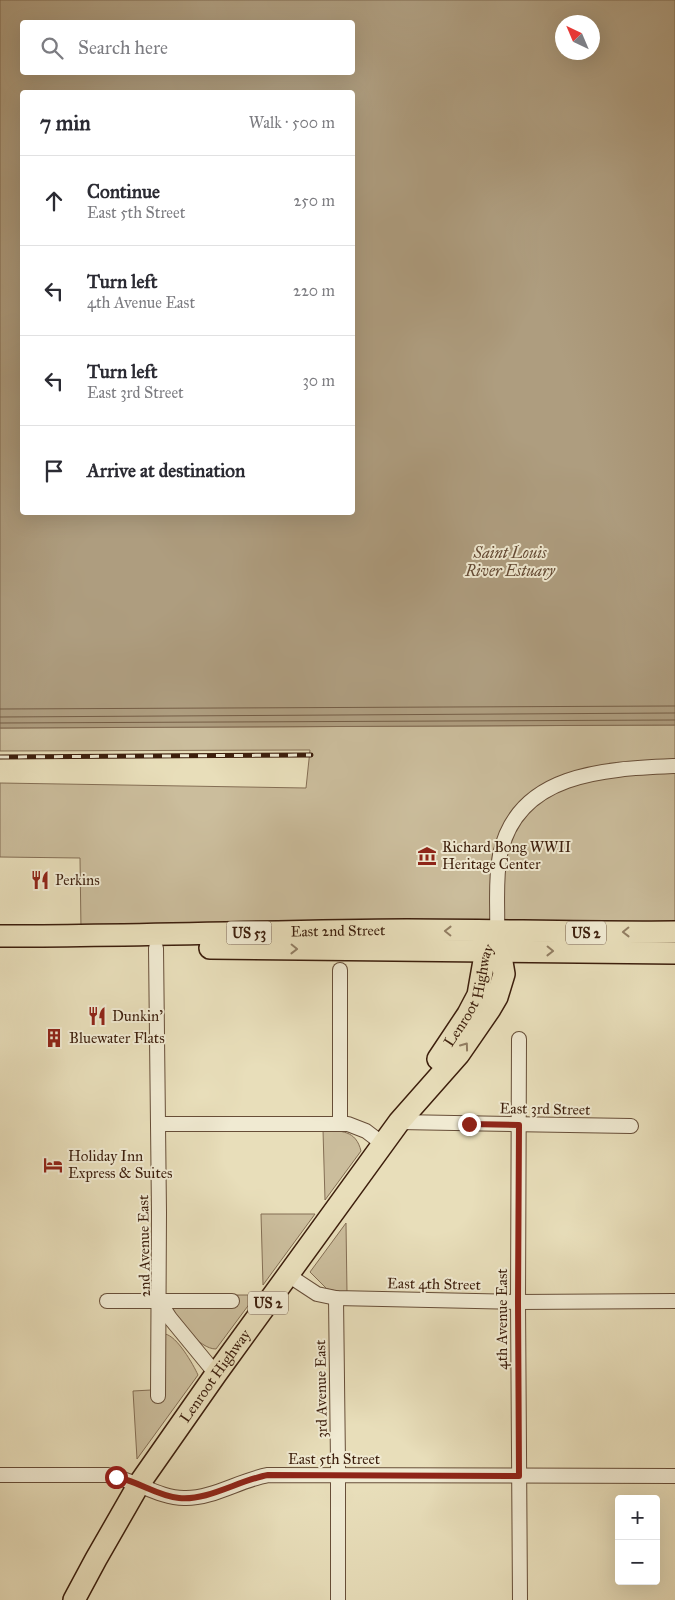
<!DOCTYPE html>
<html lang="en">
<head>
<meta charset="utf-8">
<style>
	:root { --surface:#fff; --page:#f7f7f7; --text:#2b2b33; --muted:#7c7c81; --line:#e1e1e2 }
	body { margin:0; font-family:"IM FELL Great Primer",serif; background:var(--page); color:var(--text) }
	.controls { position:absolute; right:15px; bottom:15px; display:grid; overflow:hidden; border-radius:5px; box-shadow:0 5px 20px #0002 }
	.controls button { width:45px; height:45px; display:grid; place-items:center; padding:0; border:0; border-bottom:1px solid var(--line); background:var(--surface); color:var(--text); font:25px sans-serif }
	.compass { position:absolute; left:555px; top:15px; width:45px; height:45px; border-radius:50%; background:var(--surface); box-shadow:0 5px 20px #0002; rotate:316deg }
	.stop { position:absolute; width:15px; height:15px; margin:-11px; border:4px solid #8f2418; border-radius:50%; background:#fff }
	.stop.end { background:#8f2418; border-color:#fff; box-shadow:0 1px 5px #0008 }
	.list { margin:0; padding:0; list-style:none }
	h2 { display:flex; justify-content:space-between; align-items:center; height:65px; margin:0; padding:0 20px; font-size:21px }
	h2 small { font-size:16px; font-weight:400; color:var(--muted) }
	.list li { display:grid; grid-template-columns:32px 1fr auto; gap:15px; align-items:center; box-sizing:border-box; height:90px; padding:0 20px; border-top:1px solid var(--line) }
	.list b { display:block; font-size:19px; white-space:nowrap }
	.list p { margin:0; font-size:16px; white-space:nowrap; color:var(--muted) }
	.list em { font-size:16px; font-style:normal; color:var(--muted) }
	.icon { flex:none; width:28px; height:28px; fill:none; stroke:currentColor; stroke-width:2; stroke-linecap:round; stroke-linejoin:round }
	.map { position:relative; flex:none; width:675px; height:1600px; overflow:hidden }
	.search { position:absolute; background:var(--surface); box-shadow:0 5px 20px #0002; left:20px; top:20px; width:335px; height:55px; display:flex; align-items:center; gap:12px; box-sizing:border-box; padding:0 18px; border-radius:5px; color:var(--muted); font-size:19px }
	.panel { position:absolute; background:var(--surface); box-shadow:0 5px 20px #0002; left:20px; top:90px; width:335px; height:425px; border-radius:5px }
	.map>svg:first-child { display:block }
	.green { fill:#cbbd9c; stroke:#846e54 }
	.water { fill:#ae9d7f; stroke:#806a51; fill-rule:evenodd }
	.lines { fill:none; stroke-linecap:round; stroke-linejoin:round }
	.shore { stroke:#755e46; stroke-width:1 }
	.minor-casing { stroke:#674e38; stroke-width:16 }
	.highway-casing { stroke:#3c1e0c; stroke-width:24 }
	.minor { stroke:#f0ead2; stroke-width:14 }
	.highway { stroke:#e8deba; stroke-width:21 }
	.rail-casing { stroke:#3c1e0c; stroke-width:5 }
	.rail { stroke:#f0ead2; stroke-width:3; stroke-dasharray:9; stroke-linecap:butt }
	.oneway { stroke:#927e63 }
	.route { stroke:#8f2418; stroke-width:6 }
	.labels { text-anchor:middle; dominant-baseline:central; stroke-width:4; stroke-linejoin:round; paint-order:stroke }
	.shield { fill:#f0ead2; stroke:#725b47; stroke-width:1 }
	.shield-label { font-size:14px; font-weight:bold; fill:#3c1e0c }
	.poi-label { font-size:15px; fill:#3c1e0c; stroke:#f0ead2; text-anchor:start }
	.street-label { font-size:15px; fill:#3c1e0c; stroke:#f0ead2 }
	.water-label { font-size:16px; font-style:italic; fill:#644a34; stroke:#f0ead2 }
</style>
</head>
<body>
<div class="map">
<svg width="675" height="1600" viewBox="0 0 675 1600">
	<rect width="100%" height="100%" fill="#e8deba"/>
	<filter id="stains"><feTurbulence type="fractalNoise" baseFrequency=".004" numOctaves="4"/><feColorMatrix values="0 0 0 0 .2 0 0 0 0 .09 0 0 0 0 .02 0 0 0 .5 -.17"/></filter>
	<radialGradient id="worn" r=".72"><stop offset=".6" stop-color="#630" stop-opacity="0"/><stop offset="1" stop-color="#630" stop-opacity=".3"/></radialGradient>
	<g class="green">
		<path d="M 675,725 L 675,926 L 81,930 L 80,858 L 0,857 L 0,783 L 306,788 L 310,750 L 0,751 L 0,728 Z"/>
		<path d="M 323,1130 C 341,1131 356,1130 361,1151 L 325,1200 Z"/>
		<path d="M 261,1214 L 315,1214 L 263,1285 Z"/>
		<path d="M 346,1223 L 347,1293 L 327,1289 L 310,1272 Z"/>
		<path d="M 233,1295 L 256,1295 L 216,1349 C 199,1349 179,1321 171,1307 Z"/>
		<path d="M 165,1334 C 177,1336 193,1364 198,1375 L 137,1459 L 133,1391 L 151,1390 L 152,1399 L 161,1398 Z"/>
	</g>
	<path class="water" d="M 0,0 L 675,0 L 675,725 L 0,728 ZM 22,22 L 352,22 L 352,72 L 22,72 ZM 562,22 L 592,22 L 592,52 L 562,52 ZM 22,92 L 352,92 L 352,512 L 22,512 Z"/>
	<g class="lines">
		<g class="shore">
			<path d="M 0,709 L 675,706"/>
			<path d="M 0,717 L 675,713"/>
			<path d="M 0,723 L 675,720"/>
		</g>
		<g class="minor-casing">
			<g id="minor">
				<path d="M 497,932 C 498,907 495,880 500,855 C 517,772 606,769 675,766"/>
				<path d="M 156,948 L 159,1212 L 158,1396"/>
				<path d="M 340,970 L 340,1123"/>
				<path d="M 519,1039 L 518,1302 L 520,1600"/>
				<path d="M 399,1122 L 631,1126"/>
				<path d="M 158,1124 L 348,1124 L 366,1131 L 383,1144"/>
				<path d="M 288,1275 L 317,1294 L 336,1298 L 518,1302 L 675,1301"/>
				<path d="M 336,1298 L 338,1463 L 338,1600"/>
				<path d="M 107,1301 L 232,1301"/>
				<path d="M 159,1301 L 170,1318 L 216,1374"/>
				<path d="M 0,1475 L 107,1475 C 133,1479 159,1498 184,1498 C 212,1499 240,1480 268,1475 L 675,1476"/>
			</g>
		</g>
		<g class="highway-casing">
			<g id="highway">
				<path id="s1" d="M 0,936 C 136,936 271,931 407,930 C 497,930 586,933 675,932"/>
				<path d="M 210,948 L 675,953"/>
				<path id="s2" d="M 438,1059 L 468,1014 L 478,995 L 485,955 L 493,938"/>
				<path id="s3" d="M 74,1600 L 96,1559 L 139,1484 L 216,1374 L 399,1122 L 459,1054 L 490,1009 L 497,997 L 504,974 L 497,932"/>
			</g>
		</g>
		<use href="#minor" class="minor"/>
		<use href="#highway" class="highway"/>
		<g class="rail-casing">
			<path id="rail" d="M 0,757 L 311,755"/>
		</g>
		<use href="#rail" class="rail"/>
	</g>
	<defs><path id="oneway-chevron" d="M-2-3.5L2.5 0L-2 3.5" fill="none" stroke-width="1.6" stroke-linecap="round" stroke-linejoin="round" transform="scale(1.25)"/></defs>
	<g class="oneway">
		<use href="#oneway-chevron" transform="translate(448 931) rotate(-179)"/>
		<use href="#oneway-chevron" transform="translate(626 932) rotate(179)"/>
		<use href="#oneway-chevron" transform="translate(294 949) rotate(1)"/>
		<use href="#oneway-chevron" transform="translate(550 951) rotate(1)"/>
		<use href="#oneway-chevron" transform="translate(465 1046) rotate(-54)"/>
	</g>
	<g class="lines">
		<path class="route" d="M 116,1477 C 138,1481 157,1496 179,1498 C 208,1501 239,1480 268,1475 L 519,1476 L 518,1302 L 519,1125 L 469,1124"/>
	</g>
	<defs>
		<g id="museum-bare" transform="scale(1.5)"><path d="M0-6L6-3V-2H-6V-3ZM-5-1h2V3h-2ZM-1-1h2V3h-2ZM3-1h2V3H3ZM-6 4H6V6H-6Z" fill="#8f2418" stroke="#f0ead2" stroke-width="2.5" paint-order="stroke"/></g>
		<g id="restaurant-bare" transform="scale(1.5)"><path d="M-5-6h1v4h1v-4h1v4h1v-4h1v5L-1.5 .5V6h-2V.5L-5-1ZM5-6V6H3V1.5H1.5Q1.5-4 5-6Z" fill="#8f2418" stroke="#f0ead2" stroke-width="2.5" paint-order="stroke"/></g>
		<g id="building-bare" transform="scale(1.5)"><path d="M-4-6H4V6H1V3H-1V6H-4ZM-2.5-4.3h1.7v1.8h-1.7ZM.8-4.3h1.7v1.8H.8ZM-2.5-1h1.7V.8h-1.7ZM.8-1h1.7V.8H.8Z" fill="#8f2418" stroke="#f0ead2" stroke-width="2.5" paint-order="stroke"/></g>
		<g id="hotel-bare" transform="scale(1.5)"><path d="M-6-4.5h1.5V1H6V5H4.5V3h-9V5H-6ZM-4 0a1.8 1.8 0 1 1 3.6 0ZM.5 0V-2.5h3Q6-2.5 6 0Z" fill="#8f2418" stroke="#f0ead2" stroke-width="2.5" paint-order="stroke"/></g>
	</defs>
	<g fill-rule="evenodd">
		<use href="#museum-bare" x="427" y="856"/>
		<use href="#restaurant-bare" x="40" y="880"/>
		<use href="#restaurant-bare" x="97" y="1016"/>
		<use href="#building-bare" x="54" y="1038"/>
		<use href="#hotel-bare" x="53" y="1165"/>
	</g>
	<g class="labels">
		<g class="shield">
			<rect x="226.5" y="921.5" width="45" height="23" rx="4"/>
			<rect x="566" y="921.5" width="40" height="23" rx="4"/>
			<rect x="248" y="1291.5" width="40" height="23" rx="4"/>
		</g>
		<g class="shield-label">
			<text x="249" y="933">US 53</text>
			<text x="586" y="933">US 2</text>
			<text x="268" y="1303">US 2</text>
		</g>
		<g class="poi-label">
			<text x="442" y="847">Richard Bong WWII<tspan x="442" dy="17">Heritage Center</tspan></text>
			<text x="55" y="880">Perkins</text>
			<text x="112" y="1016">Dunkin'</text>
			<text x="69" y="1038">Bluewater Flats</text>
			<text x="68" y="1156">Holiday Inn<tspan x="68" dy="17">Express &amp; Suites</tspan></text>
		</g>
		<g class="street-label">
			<text stroke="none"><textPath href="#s1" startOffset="338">East 2nd Street</textPath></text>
			<text stroke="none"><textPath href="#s2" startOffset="72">Lenroot Highway</textPath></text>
			<text transform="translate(545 1109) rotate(1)">East 3rd Street</text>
			<text transform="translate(144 1246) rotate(-91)">2nd Avenue East</text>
			<text transform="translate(434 1284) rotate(1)">East 4th Street</text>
			<text transform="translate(502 1319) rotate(-90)">4th Avenue East</text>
			<text stroke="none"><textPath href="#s3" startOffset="265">Lenroot Highway</textPath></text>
			<text transform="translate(321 1389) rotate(-91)">3rd Avenue East</text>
			<text x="334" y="1459">East 5th Street</text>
		</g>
		<g class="water-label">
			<text x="510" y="552">Saint Louis<tspan x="510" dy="18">River Estuary</tspan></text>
		</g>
	</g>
	<rect width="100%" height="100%" filter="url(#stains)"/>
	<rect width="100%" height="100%" fill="url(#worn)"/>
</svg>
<div class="controls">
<button>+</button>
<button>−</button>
</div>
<svg class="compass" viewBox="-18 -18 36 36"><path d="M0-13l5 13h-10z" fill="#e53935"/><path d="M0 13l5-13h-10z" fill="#7c7c81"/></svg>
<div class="stop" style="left:116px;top:1477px"></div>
<div class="stop end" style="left:469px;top:1124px"></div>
<div class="search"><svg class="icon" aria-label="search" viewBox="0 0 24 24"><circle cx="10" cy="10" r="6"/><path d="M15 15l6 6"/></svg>Search here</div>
<section class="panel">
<h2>7 min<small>Walk · 500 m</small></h2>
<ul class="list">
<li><svg class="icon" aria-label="ahead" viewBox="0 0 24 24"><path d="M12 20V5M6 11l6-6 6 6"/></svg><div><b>Continue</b><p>East 5th Street</p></div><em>250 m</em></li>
<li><svg class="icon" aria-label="left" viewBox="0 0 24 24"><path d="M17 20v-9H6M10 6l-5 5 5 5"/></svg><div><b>Turn left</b><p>4th Avenue East</p></div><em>220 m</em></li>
<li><svg class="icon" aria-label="left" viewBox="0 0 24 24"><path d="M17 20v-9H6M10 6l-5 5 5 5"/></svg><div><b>Turn left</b><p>East 3rd Street</p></div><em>30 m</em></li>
<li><svg class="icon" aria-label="arrive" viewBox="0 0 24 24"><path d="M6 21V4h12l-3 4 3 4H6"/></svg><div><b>Arrive at destination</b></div></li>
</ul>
</section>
</div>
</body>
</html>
